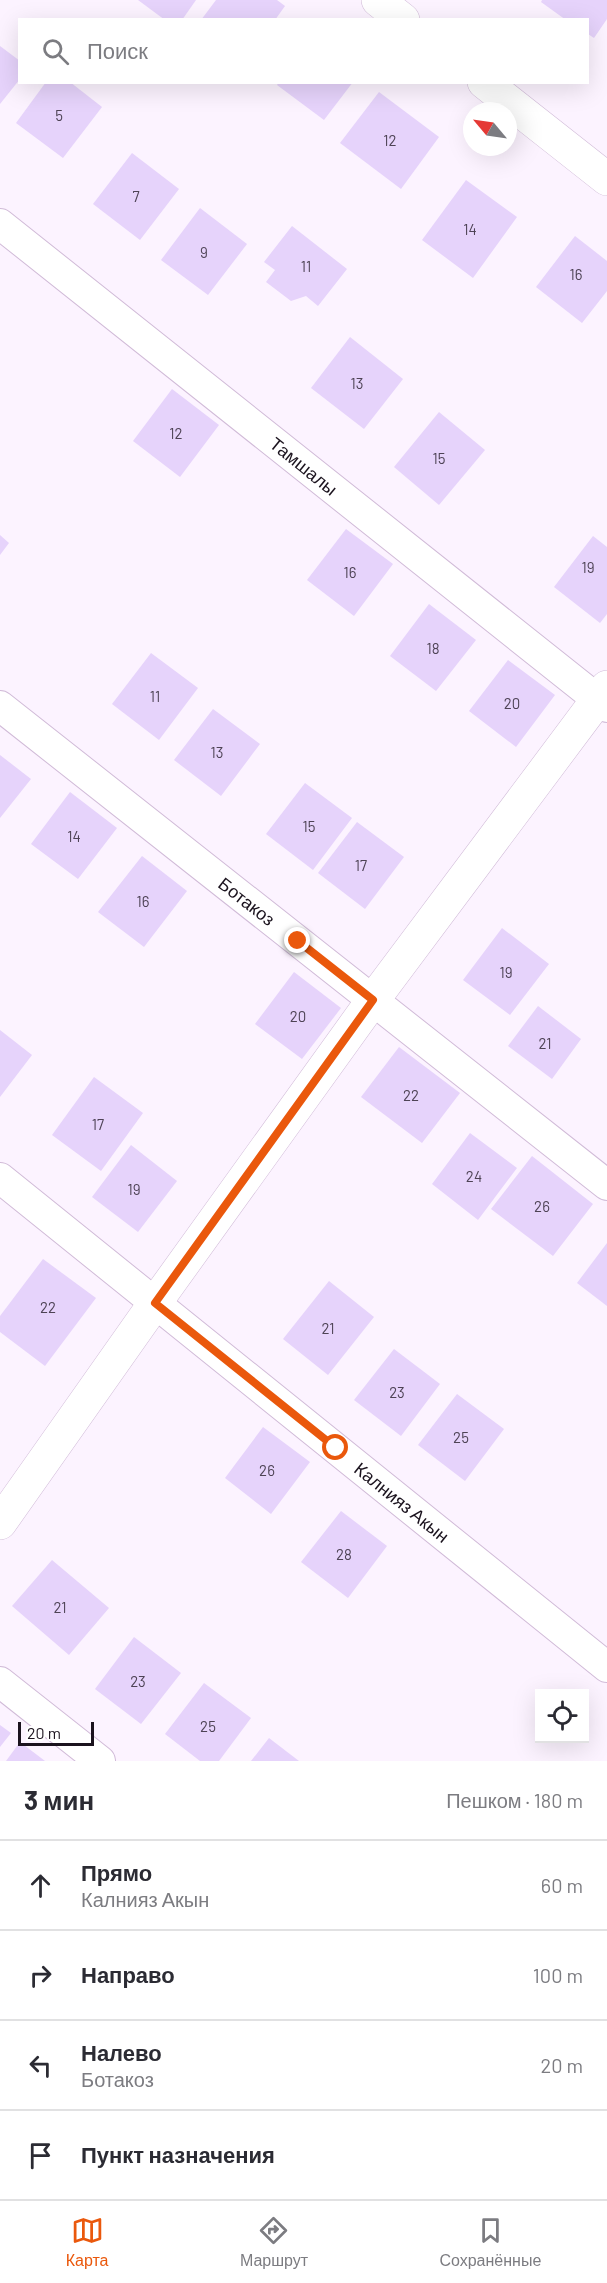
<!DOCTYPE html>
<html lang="ru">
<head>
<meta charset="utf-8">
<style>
	:root { --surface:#fff; --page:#f7f7f7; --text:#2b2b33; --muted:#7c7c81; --line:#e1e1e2; --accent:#ea580c }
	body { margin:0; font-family:Barlow,sans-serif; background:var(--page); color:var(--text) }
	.controls { position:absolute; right:18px; bottom:18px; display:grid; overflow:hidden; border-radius:0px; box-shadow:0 6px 24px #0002 }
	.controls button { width:54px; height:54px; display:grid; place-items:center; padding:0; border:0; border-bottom:2px solid var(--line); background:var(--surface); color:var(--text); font:30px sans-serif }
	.compass { position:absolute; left:463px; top:102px; width:54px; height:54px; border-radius:50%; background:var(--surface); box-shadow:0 6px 24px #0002; rotate:299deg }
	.scale { position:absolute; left:18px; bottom:15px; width:76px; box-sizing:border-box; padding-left:6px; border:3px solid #1b131e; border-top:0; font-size:16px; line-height:21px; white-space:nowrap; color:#1b131e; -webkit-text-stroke:4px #fff; paint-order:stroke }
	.stop { position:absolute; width:18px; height:18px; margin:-14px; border:4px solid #ea580c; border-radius:50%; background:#fff }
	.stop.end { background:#ea580c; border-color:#fff; box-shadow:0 2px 6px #0008 }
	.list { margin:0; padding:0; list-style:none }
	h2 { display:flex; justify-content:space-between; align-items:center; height:78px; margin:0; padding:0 24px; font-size:26px }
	h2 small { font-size:20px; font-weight:400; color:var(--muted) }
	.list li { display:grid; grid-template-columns:39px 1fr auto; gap:18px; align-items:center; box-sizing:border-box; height:90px; padding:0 24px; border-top:2px solid var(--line) }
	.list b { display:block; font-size:22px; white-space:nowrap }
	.list p { margin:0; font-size:20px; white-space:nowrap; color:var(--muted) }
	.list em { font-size:20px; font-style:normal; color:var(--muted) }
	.icon { flex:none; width:33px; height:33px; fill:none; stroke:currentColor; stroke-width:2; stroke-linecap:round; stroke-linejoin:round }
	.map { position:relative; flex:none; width:607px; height:1761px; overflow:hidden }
	.search { position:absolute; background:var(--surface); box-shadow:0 6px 24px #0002; left:18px; right:18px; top:18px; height:66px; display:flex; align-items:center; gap:15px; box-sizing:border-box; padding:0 21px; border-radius:0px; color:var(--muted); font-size:22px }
	.sheet { height:438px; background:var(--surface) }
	nav { display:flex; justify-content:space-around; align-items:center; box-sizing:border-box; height:84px; border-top:2px solid var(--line); background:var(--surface); font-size:16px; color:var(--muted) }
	nav a { display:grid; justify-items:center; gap:3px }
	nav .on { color:var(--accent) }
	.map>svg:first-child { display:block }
	.building { fill:#e6d3fb }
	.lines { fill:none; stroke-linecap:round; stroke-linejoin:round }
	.minor-casing { stroke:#d1bbd8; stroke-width:32 }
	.tertiary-casing { stroke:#d1bbd8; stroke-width:34 }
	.minor { stroke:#fff; stroke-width:30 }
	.tertiary { stroke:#fff; stroke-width:33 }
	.route { stroke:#ea580c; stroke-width:8 }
	.labels { text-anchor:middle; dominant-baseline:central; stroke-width:4.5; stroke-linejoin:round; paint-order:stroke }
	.number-label { font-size:15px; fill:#4e4355 }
	.street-label { font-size:18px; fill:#1b131e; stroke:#fff }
</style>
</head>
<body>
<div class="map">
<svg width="607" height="1761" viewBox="0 0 607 1761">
	<rect width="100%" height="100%" fill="#fcf3ff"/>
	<g class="building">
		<path d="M 138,0 L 196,0 L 182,20 L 165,20 Z"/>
		<path d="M 216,0 L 277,0 L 285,6 L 275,20 L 201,20 Z"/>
		<path d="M 542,0 L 607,0 L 607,19 L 594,38 L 588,34 L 588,20 L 566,20 L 541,2 Z"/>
		<path d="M 0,46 L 20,61 L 20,79 L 0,104 Z"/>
		<path d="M 46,82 L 70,82 L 102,107 L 63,158 L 16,123 Z"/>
		<path d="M 279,82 L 353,82 L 324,120 L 277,85 Z"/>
		<path d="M 379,92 L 439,137 L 401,189 L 340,143 Z"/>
		<path d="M 132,153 L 179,189 L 140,240 L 93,204 Z"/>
		<path d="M 466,180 L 517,217 L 473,278 L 422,240 Z"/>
		<path d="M 200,208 L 247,244 L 208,295 L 161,260 Z"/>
		<path d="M 292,226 L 347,269 L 318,306 L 306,296 L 291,301 L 266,282 L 275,270 L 264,262 Z"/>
		<path d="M 575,236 L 607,261 L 607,291 L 582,323 L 536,287 Z"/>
		<path d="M 350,337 L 403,379 L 364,429 L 311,388 Z"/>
		<path d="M 172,389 L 219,425 L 180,477 L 133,441 Z"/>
		<path d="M 439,412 L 485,450 L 439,505 L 394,467 Z"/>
		<path d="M 346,529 L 393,564 L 354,616 L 307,580 Z"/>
		<path d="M 0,535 L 9,543 L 0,555 Z"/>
		<path d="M 593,536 L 607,547 L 607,614 L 600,623 L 554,587 Z"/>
		<path d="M 429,604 L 476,640 L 436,691 L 390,656 Z"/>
		<path d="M 151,653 L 198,688 L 159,740 L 112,704 Z"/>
		<path d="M 508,660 L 555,695 L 516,747 L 469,711 Z"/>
		<path d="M 213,709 L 260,744 L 221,796 L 174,760 Z"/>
		<path d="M 0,755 L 31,779 L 0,818 Z"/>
		<path d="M 305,783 L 352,818 L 313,870 L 266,834 Z"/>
		<path d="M 70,792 L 117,828 L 78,879 L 31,844 Z"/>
		<path d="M 357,822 L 404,857 L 365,909 L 318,873 Z"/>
		<path d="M 142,856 L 187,891 L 144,947 L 98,912 Z"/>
		<path d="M 502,928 L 549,964 L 510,1015 L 463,980 Z"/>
		<path d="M 294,972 L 341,1008 L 302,1059 L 255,1024 Z"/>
		<path d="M 538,1006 L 581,1039 L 552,1079 L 508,1046 Z"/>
		<path d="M 0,1030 L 32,1055 L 0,1097 Z"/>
		<path d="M 399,1047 L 460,1093 L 422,1143 L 361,1097 Z"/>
		<path d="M 94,1077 L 143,1113 L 101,1171 L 52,1135 Z"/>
		<path d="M 470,1133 L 517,1168 L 478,1220 L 432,1184 Z"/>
		<path d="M 131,1145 L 177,1181 L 138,1232 L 92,1197 Z"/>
		<path d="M 532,1156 L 593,1204 L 553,1256 L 491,1209 Z"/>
		<path d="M 607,1243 L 607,1306 L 577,1283 Z"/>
		<path d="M 43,1259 L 96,1298 L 45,1366 L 0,1332 L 0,1316 Z"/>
		<path d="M 329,1281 L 374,1317 L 328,1375 L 283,1339 Z"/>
		<path d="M 394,1349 L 440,1384 L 401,1436 L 354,1400 Z"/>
		<path d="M 457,1394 L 504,1429 L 465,1481 L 418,1445 Z"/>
		<path d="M 263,1427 L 310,1462 L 271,1514 L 225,1478 Z"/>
		<path d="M 341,1511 L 387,1546 L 348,1598 L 301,1562 Z"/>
		<path d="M 52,1560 L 109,1608 L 69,1655 L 12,1606 Z"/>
		<path d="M 134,1637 L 181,1673 L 141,1724 L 95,1689 Z"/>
		<path d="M 204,1683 L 251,1718 L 219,1761 L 200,1761 L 165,1734 Z"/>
		<path d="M 0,1725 L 11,1733 L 0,1747 Z"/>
		<path d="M 269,1738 L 299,1761 L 251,1761 Z"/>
		<path d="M 20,1742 L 45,1761 L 6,1761 Z"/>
	</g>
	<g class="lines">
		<g class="minor-casing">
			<g id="minor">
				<path d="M 0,224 L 607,707"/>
				<path d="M 0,706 L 607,1185"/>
				<path d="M 0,1178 L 607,1667"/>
				<path d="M 0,1682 L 100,1761"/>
			</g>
		</g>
		<g class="tertiary-casing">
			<g id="tertiary">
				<path d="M 378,0 L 403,20"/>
				<path d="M 484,82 L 607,179"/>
				<path d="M 0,1523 L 155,1303 L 373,1000 L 607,687"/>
			</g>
		</g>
		<use href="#minor" class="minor"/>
		<use href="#tertiary" class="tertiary"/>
	</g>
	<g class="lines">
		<path class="route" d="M 298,941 L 373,1000 L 155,1303 L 336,1448"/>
	</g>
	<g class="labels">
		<g class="number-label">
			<text x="59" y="115">5</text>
			<text x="390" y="140">12</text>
			<text x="136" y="196">7</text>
			<text x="470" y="229">14</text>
			<text x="204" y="252">9</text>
			<text x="306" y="266">11</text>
			<text x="576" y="274">16</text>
			<text x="357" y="383">13</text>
			<text x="176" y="433">12</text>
			<text x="439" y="458">15</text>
			<text x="588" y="567">19</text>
			<text x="350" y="572">16</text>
			<text x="433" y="648">18</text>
			<text x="155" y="696">11</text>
			<text x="512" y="703">20</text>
			<text x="217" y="752">13</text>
			<text x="309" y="826">15</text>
			<text x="74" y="836">14</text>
			<text x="361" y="865">17</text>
			<text x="143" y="901">16</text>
			<text x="506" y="972">19</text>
			<text x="298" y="1016">20</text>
			<text x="545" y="1043">21</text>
			<text x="411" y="1095">22</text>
			<text x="98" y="1124">17</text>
			<text x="474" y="1176">24</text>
			<text x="134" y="1189">19</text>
			<text x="542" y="1206">26</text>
			<text x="48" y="1307">22</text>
			<text x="328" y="1328">21</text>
			<text x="397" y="1392">23</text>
			<text x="461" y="1437">25</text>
			<text x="267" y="1470">26</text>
			<text x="344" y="1554">28</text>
			<text x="60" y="1607">21</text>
			<text x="138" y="1681">23</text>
			<text x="208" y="1726">25</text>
		</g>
		<g class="street-label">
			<text transform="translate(304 466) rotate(39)">Тамшалы</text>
			<text transform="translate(247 901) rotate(38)">Ботакоз</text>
			<text transform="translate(402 1502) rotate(39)">Калнияз Акын</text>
		</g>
	</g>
</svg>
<div class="controls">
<button><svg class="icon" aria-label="locate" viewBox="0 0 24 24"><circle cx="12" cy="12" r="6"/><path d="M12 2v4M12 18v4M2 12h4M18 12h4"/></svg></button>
</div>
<svg class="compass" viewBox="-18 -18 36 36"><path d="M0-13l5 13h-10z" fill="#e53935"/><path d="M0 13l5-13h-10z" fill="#7c7c81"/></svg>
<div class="scale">20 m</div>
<div class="stop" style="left:336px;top:1448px"></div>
<div class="stop end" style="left:298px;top:941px"></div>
<div class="search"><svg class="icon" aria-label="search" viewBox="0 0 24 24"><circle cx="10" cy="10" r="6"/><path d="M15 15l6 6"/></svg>Поиск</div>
</div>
<section class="sheet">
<h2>3 мин<small>Пешком · 180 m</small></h2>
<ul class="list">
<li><svg class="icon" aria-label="ahead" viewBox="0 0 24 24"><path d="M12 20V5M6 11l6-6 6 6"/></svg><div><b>Прямо</b><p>Калнияз Акын</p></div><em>60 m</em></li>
<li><svg class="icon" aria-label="right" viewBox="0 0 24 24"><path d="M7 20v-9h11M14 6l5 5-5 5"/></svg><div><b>Направо</b></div><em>100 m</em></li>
<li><svg class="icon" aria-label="left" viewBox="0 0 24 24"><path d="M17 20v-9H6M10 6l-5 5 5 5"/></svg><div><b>Налево</b><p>Ботакоз</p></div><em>20 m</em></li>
<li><svg class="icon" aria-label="arrive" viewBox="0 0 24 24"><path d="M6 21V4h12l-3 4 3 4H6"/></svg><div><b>Пункт назначения</b></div></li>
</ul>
</section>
<nav>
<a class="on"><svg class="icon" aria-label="map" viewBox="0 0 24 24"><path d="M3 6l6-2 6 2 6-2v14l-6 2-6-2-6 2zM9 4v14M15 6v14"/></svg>Карта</a>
<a><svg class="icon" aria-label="directions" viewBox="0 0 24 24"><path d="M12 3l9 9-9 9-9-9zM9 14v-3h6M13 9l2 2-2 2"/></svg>Маршрут</a>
<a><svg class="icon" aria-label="saved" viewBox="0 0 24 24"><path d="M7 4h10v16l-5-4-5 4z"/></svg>Сохранённые</a>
</nav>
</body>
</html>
